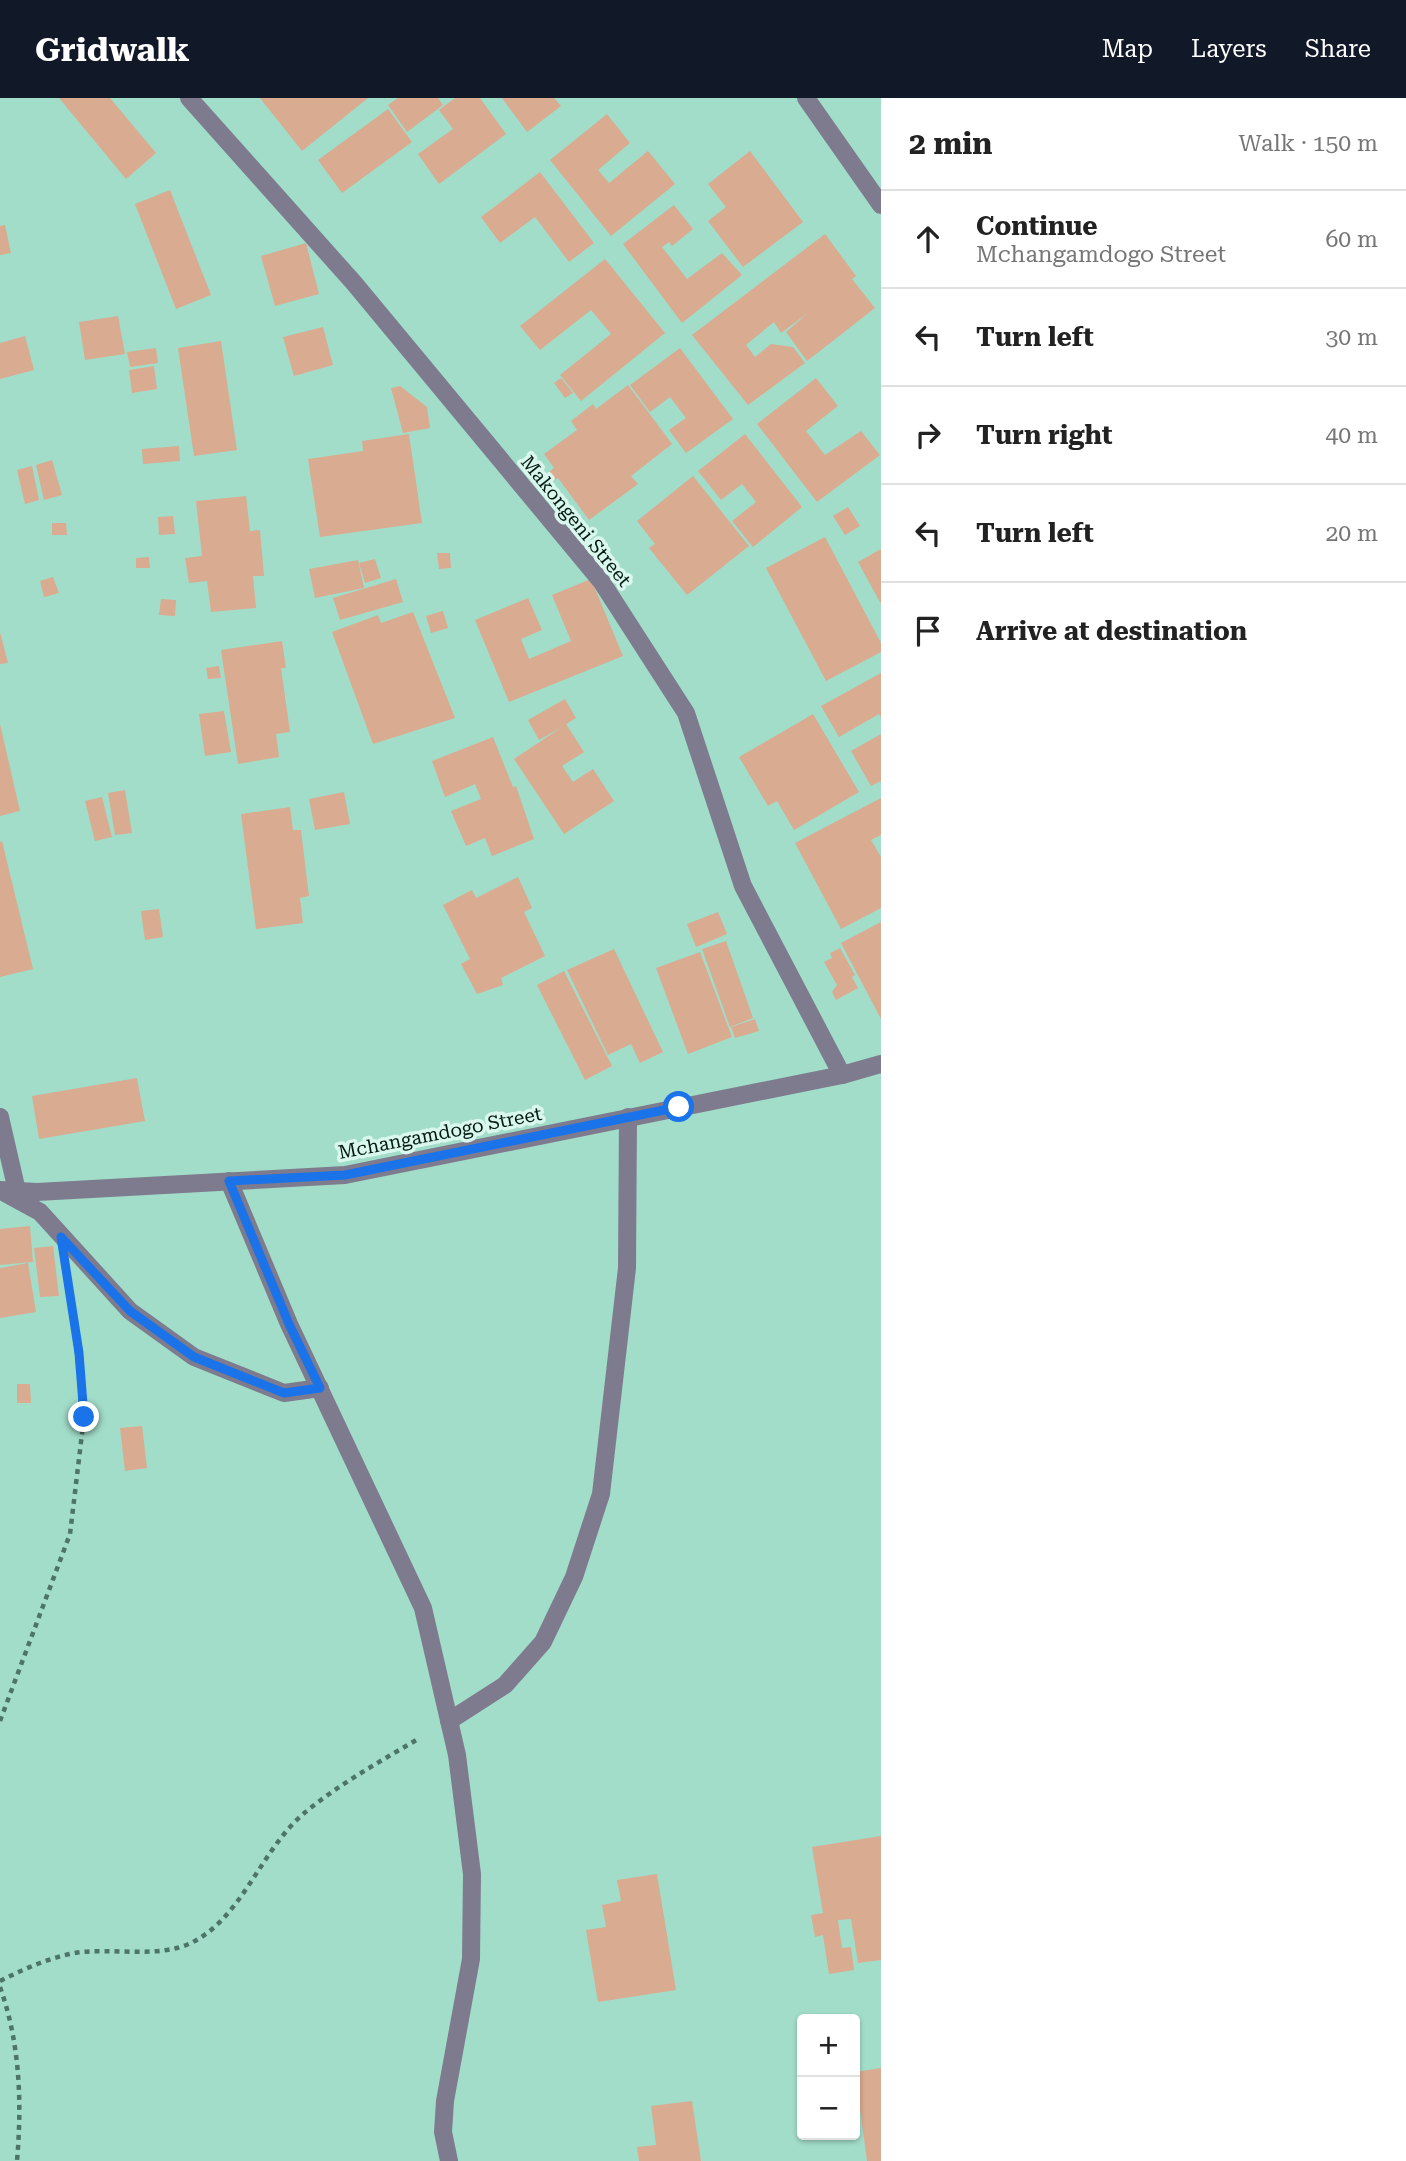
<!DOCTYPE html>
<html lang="en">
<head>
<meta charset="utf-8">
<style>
	:root { --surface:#fff; --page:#f6f6f6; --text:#222; --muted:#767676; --line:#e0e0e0; --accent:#111827 }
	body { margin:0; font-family:"Roboto Serif",serif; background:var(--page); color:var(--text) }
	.controls { position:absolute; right:21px; bottom:21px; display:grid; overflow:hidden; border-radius:7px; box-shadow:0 2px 5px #0004 }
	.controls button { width:63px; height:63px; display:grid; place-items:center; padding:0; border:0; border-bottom:2px solid var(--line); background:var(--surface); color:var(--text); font:35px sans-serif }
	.stop { position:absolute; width:21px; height:21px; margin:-16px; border:5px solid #1a73e8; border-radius:50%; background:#fff }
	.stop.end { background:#1a73e8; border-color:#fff; box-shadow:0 2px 7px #0008 }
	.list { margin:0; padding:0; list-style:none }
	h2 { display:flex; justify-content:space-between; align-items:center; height:91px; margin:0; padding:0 28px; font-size:30px }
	h2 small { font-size:23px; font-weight:400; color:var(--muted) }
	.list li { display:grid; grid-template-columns:46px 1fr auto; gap:21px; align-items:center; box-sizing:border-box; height:98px; padding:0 28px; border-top:2px solid var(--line) }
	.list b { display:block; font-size:26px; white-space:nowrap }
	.list p { margin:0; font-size:23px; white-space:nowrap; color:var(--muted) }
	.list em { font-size:23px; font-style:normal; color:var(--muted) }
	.icon { flex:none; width:38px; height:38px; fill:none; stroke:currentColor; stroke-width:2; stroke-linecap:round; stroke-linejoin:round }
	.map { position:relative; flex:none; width:881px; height:2063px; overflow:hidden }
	header { display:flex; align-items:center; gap:42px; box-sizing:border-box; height:98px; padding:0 35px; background:var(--accent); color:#fff }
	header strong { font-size:33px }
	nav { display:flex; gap:38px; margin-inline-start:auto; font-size:24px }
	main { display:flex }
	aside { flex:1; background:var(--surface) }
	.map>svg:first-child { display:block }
	.building { fill:#d9ab90 }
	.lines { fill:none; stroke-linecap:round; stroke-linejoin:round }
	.path { stroke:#4d7468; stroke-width:4.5; stroke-dasharray:5 5; stroke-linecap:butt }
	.minor { stroke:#7e7b8e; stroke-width:18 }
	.route { stroke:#1a73e8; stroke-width:9 }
	.labels { text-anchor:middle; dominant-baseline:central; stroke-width:7; stroke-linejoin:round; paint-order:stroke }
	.street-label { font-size:19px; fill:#031a13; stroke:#daf7ed }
</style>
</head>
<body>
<header>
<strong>Gridwalk</strong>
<nav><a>Map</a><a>Layers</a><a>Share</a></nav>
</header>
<main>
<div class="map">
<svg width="881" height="2063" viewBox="0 0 881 2063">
	<rect width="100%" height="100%" fill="#a2ddca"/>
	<g class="building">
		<path d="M 59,0 L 110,0 L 156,55 L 126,81 Z"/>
		<path d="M 260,0 L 368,0 L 302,53 Z"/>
		<path d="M 398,0 L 438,0 L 443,7 L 407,34 L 388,7 Z"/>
		<path d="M 455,0 L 480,0 L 506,36 L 439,86 L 418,56 L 453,31 L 439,12 Z"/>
		<path d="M 502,0 L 554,0 L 561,8 L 527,34 Z"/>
		<path d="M 388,11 L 412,44 L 342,95 L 318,62 Z"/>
		<path d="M 607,16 L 630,45 L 598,72 L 609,85 L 648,53 L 675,86 L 611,138 L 550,62 Z"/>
		<path d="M 750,53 L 803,124 L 743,169 L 708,123 L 726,109 L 708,86 Z"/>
		<path d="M 540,74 L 594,145 L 569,164 L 535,119 L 500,145 L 481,119 Z"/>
		<path d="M 170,92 L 211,197 L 176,211 L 135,106 Z"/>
		<path d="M 674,107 L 693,131 L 672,148 L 669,144 L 662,149 L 687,181 L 722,155 L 742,177 L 682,225 L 623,146 Z"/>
		<path d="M 5,127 L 11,155 L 0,157 L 0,128 Z"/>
		<path d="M 825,136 L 856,178 L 852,181 L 875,210 L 807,263 L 786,234 L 808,215 L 781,235 L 774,224 L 746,247 L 755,259 L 771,246 L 793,249 L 805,265 L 748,307 L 692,237 Z"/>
		<path d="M 306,145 L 319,196 L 275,208 L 261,158 Z"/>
		<path d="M 605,161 L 665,235 L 581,303 L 560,277 L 611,236 L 591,212 L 540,252 L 520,228 Z"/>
		<path d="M 118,218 L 125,256 L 85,262 L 79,224 Z"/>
		<path d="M 323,229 L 333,267 L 294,278 L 283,239 Z"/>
		<path d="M 25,238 L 34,272 L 0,281 L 0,245 Z"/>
		<path d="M 221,243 L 237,352 L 194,358 L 178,250 Z"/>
		<path d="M 156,250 L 158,265 L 130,269 L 127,254 Z"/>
		<path d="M 680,250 L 733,321 L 686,355 L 669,332 L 686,320 L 670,299 L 650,314 L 630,287 Z"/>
		<path d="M 154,268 L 157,291 L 132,295 L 129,272 Z"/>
		<path d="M 561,280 L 573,295 L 565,300 L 554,285 Z"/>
		<path d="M 816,280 L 838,308 L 806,333 L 825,357 L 861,333 L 880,357 L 817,404 L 757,326 Z"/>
		<path d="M 628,287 L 672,346 L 631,378 L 638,386 L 589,422 L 558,380 L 549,386 L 544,378 L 554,370 L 544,356 L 577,332 L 571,323 L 593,306 L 596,311 Z"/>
		<path d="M 400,288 L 427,309 L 430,330 L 403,335 L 391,290 Z"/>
		<path d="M 409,336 L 422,425 L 320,439 L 308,361 L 363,353 L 362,343 Z"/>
		<path d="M 745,336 L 802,409 L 753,449 L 732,423 L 756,404 L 742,386 L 721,402 L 698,373 Z"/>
		<path d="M 179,348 L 180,363 L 143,366 L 142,351 Z"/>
		<path d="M 52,362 L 62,397 L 44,402 L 36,367 Z"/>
		<path d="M 32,368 L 39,402 L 25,406 L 17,372 Z"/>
		<path d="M 693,378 L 749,448 L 687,497 L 649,450 L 655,446 L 637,423 Z"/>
		<path d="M 246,398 L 250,433 L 260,432 L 264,478 L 253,478 L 256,510 L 211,514 L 207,483 L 189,485 L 185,460 L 202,458 L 196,403 Z"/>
		<path d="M 848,409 L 860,428 L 845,437 L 833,418 Z"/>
		<path d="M 173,418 L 175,436 L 159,437 L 158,419 Z"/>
		<path d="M 52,425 L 66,425 L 67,437 L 52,437 Z"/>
		<path d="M 825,439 L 881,545 L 881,554 L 826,583 L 766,470 Z"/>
		<path d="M 881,451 L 881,506 L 858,464 Z"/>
		<path d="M 437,455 L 450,455 L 451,470 L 439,471 Z"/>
		<path d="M 149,459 L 150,470 L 136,470 L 136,460 Z"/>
		<path d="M 375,461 L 381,480 L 365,485 L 359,465 Z"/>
		<path d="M 358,462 L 364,490 L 315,500 L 309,471 Z"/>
		<path d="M 53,479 L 59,495 L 44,499 L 40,483 Z"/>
		<path d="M 396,481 L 403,504 L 340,522 L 333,500 Z"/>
		<path d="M 591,481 L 623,558 L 509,604 L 475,522 L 528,500 L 542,532 L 521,541 L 529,561 L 571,543 L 552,497 Z"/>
		<path d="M 161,501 L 176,502 L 175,518 L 159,517 Z"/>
		<path d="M 443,513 L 448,530 L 431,535 L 426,518 Z"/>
		<path d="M 413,514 L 455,620 L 373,646 L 332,534 L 378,517 L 381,525 Z"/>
		<path d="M 0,534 L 8,565 L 0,566 Z"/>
		<path d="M 282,543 L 286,570 L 281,570 L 290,634 L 276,636 L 279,659 L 238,666 L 221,552 Z"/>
		<path d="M 219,568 L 221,580 L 208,581 L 206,570 Z"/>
		<path d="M 881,575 L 881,620 L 879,616 L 839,639 L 821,608 Z"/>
		<path d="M 565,601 L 576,620 L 566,626 L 584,654 L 562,668 L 573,684 L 593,671 L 614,703 L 564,736 L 514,661 L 562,629 L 539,642 L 528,622 Z"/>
		<path d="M 224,613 L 231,654 L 205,658 L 199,616 Z"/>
		<path d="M 813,616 L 859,694 L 794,732 L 777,703 L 768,708 L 739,659 Z"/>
		<path d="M 0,626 L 20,713 L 0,718 Z"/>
		<path d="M 881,636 L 881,683 L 871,688 L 851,653 Z"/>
		<path d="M 493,639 L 513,689 L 516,688 L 534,741 L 492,758 L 485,740 L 466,748 L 451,713 L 481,701 L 475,686 L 445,699 L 432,663 Z"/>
		<path d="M 125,692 L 132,735 L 115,737 L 108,695 Z"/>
		<path d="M 344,694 L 350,726 L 315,732 L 309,701 Z"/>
		<path d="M 102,699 L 112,739 L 95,743 L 85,703 Z"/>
		<path d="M 881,700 L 881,737 L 871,742 L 881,759 L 881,810 L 841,831 L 795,745 Z"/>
		<path d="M 290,709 L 293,732 L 301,732 L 309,798 L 300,800 L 303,825 L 256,831 L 241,716 Z"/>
		<path d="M 2,743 L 33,871 L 0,879 L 0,744 Z"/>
		<path d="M 518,779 L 532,810 L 524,814 L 545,858 L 501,880 L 503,887 L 477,896 L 461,866 L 470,861 L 443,807 L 472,792 L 476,800 Z"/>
		<path d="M 159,811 L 163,839 L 145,842 L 141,813 Z"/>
		<path d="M 718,814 L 727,836 L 696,849 L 687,826 Z"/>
		<path d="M 881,824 L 881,921 L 841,845 Z"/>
		<path d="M 726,843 L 753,920 L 730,929 L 702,851 Z"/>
		<path d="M 840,850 L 855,877 L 852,879 L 858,890 L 836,902 L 832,894 L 837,887 L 824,864 L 832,860 L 830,855 Z"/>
		<path d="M 614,851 L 663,954 L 640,965 L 631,946 L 608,957 L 567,872 Z"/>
		<path d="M 700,854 L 732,939 L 688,956 L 656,870 Z"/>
		<path d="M 564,873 L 612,968 L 585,982 L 537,887 Z"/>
		<path d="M 755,921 L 759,933 L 735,940 L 731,929 Z"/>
		<path d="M 137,980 L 145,1023 L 39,1041 L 32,998 Z"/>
		<path d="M 30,1128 L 33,1164 L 0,1167 L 0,1131 Z"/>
		<path d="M 53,1148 L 59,1198 L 40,1199 L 34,1150 Z"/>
		<path d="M 28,1165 L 36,1214 L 0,1220 L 0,1170 Z"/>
		<path d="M 17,1286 L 30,1286 L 31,1305 L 17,1305 Z"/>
		<path d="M 142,1328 L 147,1370 L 125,1373 L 120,1330 Z"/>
		<path d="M 881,1738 L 881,1862 L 858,1865 L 851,1821 L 838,1822 L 842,1850 L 851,1849 L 854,1872 L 829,1876 L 823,1837 L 815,1839 L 811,1817 L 823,1815 L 812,1749 Z"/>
		<path d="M 657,1776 L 676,1892 L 598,1904 L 586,1832 L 606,1829 L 602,1807 L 621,1803 L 617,1782 Z"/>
		<path d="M 881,1970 L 881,2063 L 867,2063 L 855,1974 Z"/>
		<path d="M 692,2003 L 701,2063 L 639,2063 L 637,2049 L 656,2047 L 651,2008 Z"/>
	</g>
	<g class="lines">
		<g class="path">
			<path d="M 0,1623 L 70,1436 L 84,1319 L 71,1201"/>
			<path d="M 0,1883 C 24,1871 48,1860 75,1855 C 110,1849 157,1861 191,1845 C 242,1820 260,1754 302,1717 C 336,1688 379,1664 418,1641"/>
			<path d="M 0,1889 C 20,1945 22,2004 17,2063"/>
		</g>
		<g class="minor">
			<path d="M 189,0 L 354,185 L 601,483 L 686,615 L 743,788 L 842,977"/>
			<path d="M 806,0 L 881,107"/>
			<path d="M 0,1019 L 17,1093"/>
			<path d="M 229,1083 L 289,1226 L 423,1510 L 457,1657 L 472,1776 L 471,1861 L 445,2003 L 443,2034 L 449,2063"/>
			<path d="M 0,1092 L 37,1094 L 345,1077 L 842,977 L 881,966"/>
			<path d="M 3,1094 L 40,1114 L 130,1213 L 194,1259 L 284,1295 L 320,1290"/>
			<path d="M 449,1623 L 505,1587 L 543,1544 L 574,1479 L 601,1396 L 627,1170 L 628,1019"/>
		</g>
	</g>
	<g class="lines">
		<path class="route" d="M 84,1319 L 79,1255 L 61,1139 L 130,1213 L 194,1259 L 284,1295 L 320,1290 L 289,1226 L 229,1083 L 345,1077 L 679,1009"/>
	</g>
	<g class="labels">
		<g class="street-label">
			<text transform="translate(576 423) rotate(51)">Makongeni Street</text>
			<text transform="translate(440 1035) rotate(-11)">Mchangamdogo Street</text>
		</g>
	</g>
</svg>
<div class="controls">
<button>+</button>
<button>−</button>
</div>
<div class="stop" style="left:679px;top:1009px"></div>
<div class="stop end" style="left:84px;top:1319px"></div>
</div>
<aside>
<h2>2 min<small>Walk · 150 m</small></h2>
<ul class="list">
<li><svg class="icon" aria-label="ahead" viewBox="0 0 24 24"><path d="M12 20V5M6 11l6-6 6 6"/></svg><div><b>Continue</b><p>Mchangamdogo Street</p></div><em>60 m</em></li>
<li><svg class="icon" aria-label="left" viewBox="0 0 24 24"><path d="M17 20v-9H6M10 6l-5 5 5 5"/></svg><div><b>Turn left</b></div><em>30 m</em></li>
<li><svg class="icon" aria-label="right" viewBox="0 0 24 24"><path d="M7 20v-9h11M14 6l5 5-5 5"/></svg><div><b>Turn right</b></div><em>40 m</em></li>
<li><svg class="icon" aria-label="left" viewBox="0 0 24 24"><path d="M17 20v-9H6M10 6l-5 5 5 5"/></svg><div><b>Turn left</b></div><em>20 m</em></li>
<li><svg class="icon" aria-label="arrive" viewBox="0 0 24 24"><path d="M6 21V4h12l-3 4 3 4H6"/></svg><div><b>Arrive at destination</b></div></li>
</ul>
</aside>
</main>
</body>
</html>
